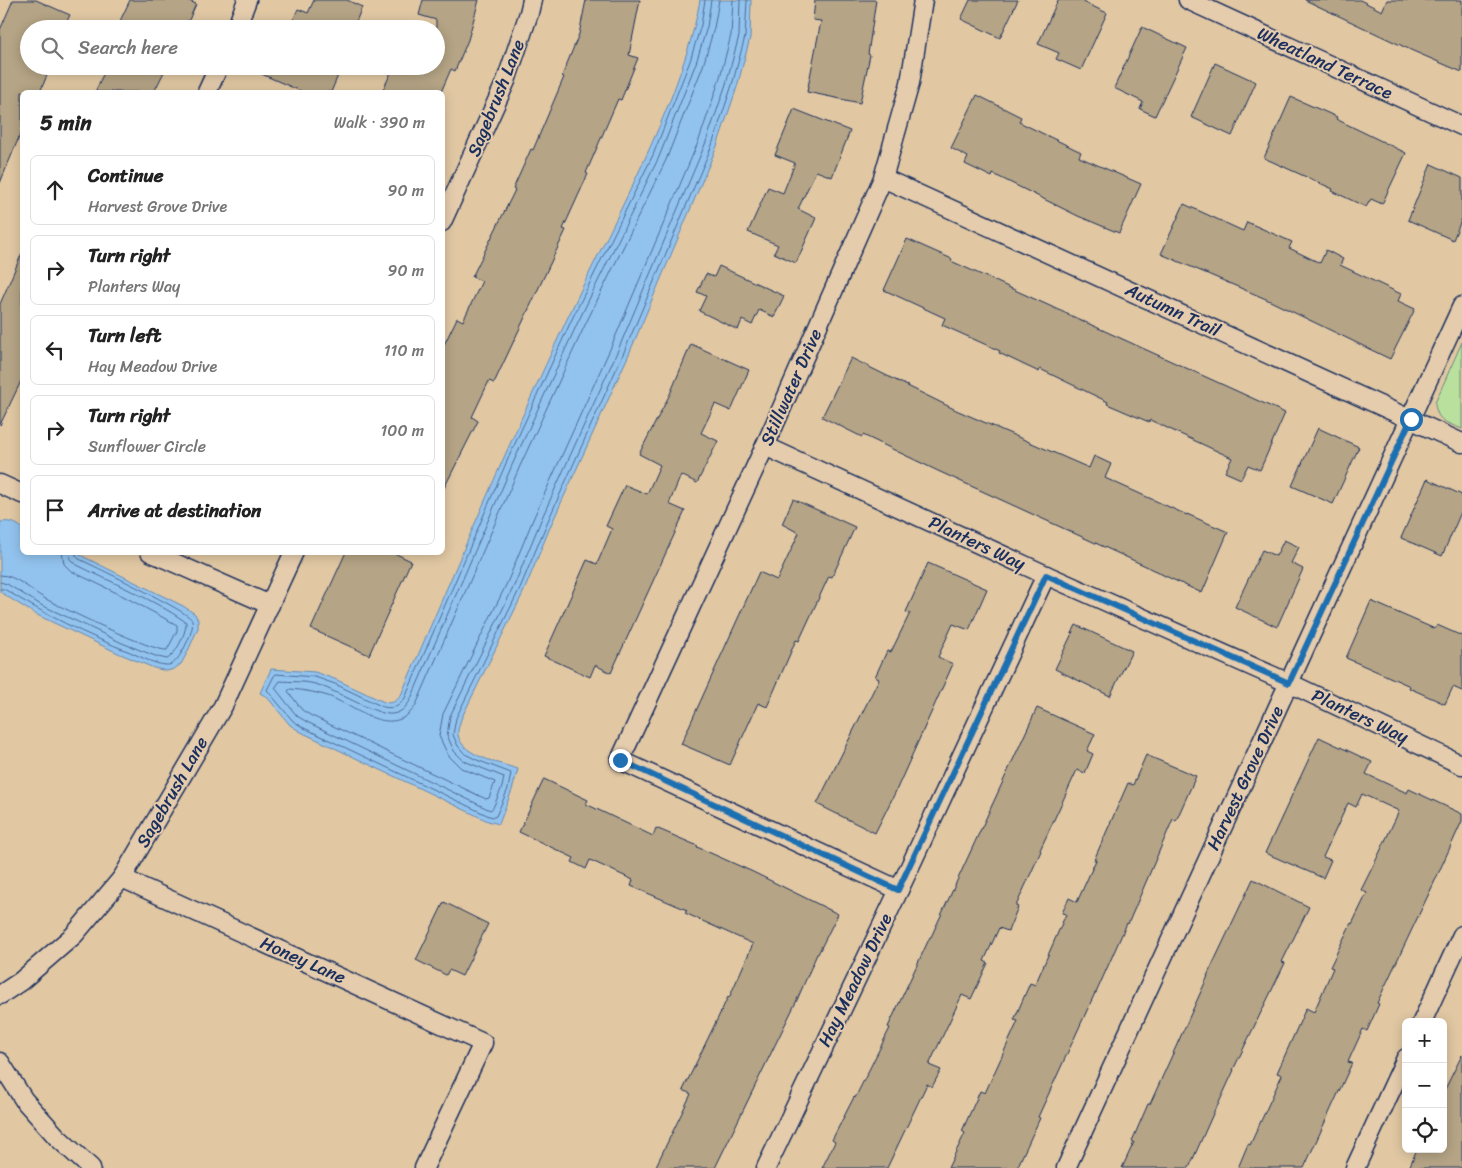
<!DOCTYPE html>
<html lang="en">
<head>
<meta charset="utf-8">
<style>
	:root { --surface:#fff; --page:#f2f2f2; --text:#222; --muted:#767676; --line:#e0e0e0 }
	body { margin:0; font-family:Sriracha,sans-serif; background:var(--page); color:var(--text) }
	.controls { position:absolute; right:15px; bottom:15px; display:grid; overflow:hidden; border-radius:8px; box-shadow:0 2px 12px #0003 }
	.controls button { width:45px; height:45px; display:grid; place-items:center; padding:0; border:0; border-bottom:1px solid var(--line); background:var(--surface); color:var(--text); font:25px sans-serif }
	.stop { position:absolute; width:15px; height:15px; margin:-11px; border:4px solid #1f6fb2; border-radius:50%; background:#fff }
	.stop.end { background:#1f6fb2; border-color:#fff; box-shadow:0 1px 5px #0008 }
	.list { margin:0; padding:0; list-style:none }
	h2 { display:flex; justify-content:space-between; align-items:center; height:65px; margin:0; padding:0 20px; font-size:21px }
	h2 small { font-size:16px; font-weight:400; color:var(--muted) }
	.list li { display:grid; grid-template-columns:32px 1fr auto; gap:15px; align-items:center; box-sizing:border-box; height:70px; margin:0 10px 10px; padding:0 10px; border:1px solid var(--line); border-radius:8px }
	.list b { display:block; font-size:19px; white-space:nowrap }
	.list p { margin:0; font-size:16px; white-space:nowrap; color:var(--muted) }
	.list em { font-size:16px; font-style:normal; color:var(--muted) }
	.icon { flex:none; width:28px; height:28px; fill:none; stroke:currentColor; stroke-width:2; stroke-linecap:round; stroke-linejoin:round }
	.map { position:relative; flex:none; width:1462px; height:1168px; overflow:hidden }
	.search { position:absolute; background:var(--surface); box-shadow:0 2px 12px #0003; left:20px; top:20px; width:425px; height:55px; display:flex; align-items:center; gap:12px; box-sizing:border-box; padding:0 18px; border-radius:28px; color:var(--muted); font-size:19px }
	.panel { position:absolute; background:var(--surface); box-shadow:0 2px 12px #0003; left:20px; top:90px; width:425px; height:465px; border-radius:8px }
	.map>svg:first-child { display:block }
	.green { fill:#b9e19d; stroke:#6a887e }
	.water { fill:#92c3ee; stroke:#6288b4 }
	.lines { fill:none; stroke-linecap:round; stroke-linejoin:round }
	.shore { stroke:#4b6a98; stroke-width:1 }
	.building { fill:#b5a485; stroke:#1b2f5e }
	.minor-casing { stroke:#1b2f5e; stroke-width:21 }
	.minor { stroke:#e5ccad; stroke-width:18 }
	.route { stroke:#1f6fb2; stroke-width:6 }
	.labels { text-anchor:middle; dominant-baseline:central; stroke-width:4; stroke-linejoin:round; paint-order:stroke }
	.street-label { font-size:18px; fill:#1b2f5e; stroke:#e5ccad }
</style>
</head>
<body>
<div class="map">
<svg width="1462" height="1168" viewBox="0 0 1462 1168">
	<rect width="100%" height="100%" fill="#e1c8a3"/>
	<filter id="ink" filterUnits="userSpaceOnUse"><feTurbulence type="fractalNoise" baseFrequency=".02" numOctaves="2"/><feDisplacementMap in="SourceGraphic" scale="10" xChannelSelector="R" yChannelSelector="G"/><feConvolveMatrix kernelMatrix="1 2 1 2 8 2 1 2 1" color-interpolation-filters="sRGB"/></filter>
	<g filter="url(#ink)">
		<path class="green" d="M 1462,342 L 1462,429 C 1446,422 1437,422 1435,403 Z"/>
		<g class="water">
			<path d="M 700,0 L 751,0 L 750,38 L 737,87 L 717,146 L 629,354 L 551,525 L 524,591 L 461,719 C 460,724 457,730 458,735 C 462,756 500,763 518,769 L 512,790 L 499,824 L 488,821 L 301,732 L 290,725 L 267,697 L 260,693 L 271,669 L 315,672 L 337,680 L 384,702 C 392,704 396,702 401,695 C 455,569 509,443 567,319 C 602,245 641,174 671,98 C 683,66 694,34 700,0 Z"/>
			<path d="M 0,522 C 9,521 15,522 22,528 L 22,552 L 76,553 L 183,606 L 195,614 L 198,620 L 198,628 L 188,651 L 181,664 L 174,669 L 167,671 L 154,668 L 118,653 L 35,614 L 0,592 Z"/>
		</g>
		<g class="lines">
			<g class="shore">
				<path d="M 705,0 L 701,25 L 690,61 L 653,155 L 572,319 L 507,461 L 405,698 C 399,707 394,709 383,707 L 335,684 L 315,677 L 276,674 L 274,676 L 267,690 L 293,721 L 304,728 L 489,816 L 494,817 L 496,816 L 508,789 L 511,773 L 477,760 L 465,754 L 458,746 L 453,735 L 456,718 L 520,588 L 547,523 L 624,352 L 712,145 L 732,85 L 745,37 L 747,0"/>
				<path d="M 711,0 L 707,27 L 696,63 L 659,157 L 578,322 L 513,463 L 410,701 C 405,708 401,713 392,714 C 377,716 334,689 315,684 C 304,681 291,682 280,681 L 275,688 L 297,716 L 307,722 L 490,810 L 493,808 L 502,787 L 504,777 L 464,761 L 454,751 L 447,735 L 450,716 L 514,586 L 541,520 L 618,350 L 706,142 L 726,84 L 739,36 L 740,0"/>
				<path d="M 719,0 L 714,28 L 703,66 L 666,160 L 585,325 L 520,466 L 416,705 C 393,741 356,707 328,696 C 315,692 303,690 290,689 L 288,691 L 302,710 L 310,715 L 486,799 L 489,798 L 495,782 L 461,768 L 448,755 L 439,736 L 443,714 L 507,583 L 534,517 L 611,347 L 699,140 L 719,81 L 731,35 L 733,0"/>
				<path d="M 0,575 C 16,575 30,590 44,598 C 60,607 154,652 167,650 L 177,631 L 177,625 L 123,596 L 71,571 L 64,564 L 62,552"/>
				<path d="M 0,582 L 7,584 L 41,605 L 89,627 L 122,643 L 158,657 L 167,659 C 176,655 187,631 186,622 C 153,599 111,582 75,564 L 70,559 L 69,552"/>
				<path d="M 0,589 L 4,589 C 44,614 86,635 130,652 C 141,657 154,664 166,665 C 174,666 178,658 182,652 C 186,645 195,627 192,620 C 188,611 94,566 79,559 L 76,556 L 76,552"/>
			</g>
		</g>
		<g class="building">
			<path d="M 13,0 L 36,0 L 70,15 L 63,29 L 29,29 L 29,66 L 34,66 L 48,73 L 40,92 L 22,92 L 22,130 L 0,183 L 0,30 Z"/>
			<path d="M 130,0 L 187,0 L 196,4 L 185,29 L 138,29 L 120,21 Z"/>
			<path d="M 314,0 L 347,0 L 362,7 L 353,29 L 289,29 L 298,9 L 308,13 Z"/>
			<path d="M 423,0 L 479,0 L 468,40 L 455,71 L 451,69 L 441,92 L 382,92 L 394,66 L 436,66 L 436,20 L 419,15 Z"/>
			<path d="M 586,0 L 640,0 L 629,55 L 638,58 L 621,100 L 618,99 L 586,173 L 588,174 L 563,229 L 566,230 L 494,383 L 489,381 L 472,417 L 478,421 L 442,492 L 442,349 L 457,318 L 463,321 L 482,281 L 472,277 L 515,190 L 513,189 L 531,149 L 533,150 L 564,77 L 562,76 L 579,34 Z"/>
			<path d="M 815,0 L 876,0 L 868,54 L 870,55 L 860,103 L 807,92 L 821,21 L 813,20 Z"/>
			<path d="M 970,0 L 1018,0 L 1000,38 L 961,19 Z"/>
			<path d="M 1058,0 L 1079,0 L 1107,13 L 1081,70 L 1056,59 L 1059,53 L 1038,44 Z"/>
			<path d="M 1305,0 L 1360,0 L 1382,11 L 1387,0 L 1462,0 L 1462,72 L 1413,51 Z"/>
			<path d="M 1142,27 L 1187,48 L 1155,116 L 1140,109 L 1143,102 L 1114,88 Z"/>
			<path d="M 1215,63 L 1256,82 L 1232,136 L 1191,117 Z"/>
			<path d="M 107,66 L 167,66 L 154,92 L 95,92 Z"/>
			<path d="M 243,66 L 342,66 L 331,92 L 303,92 Z"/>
			<path d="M 977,95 L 1021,117 L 1019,122 L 1081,152 L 1079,157 L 1141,184 L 1119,233 L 1078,216 L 993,174 L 992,177 L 965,164 L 968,157 L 951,148 Z"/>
			<path d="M 1291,97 L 1337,117 L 1336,119 L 1406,153 L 1382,204 L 1371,199 L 1366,207 L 1332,191 L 1333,189 L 1264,158 Z"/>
			<path d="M 794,109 L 850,131 L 832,177 L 816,171 L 798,209 L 816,218 L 796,263 L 774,253 L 778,245 L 748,232 L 768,187 L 783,193 L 795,163 L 775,155 Z"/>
			<path d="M 1431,164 L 1462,178 L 1462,218 L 1453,240 L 1408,220 Z"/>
			<path d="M 1184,204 L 1243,231 L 1247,222 L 1292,242 L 1289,248 L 1320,263 L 1326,250 L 1343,259 L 1340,265 L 1401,294 L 1398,301 L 1415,309 L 1390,359 L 1266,299 L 1161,254 Z"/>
			<path d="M 907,239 L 952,259 L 951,261 L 1285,413 L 1260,470 L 1248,465 L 1241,479 L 1225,472 L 1232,458 L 1150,420 L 1149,422 L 1107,404 L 1108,402 L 1040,369 L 1039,372 L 999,353 L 1000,351 L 942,325 L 945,318 L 884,290 Z"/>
			<path d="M 22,253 L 22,379 L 0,425 L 0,304 Z"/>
			<path d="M 719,266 L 784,296 L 774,317 L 759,310 L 752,325 L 742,320 L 738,330 L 699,311 L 706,296 L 697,292 L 706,274 L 714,277 Z"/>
			<path d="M 691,344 L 749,370 L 731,411 L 715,404 L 701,433 L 718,441 L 697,483 L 681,475 L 669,504 L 685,511 L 611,673 L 595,665 L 590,677 L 544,656 L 587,560 L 597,564 L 612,529 L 606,526 L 625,485 L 647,494 L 660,465 L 639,454 L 670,394 Z"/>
			<path d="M 851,358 L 956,410 L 1089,468 L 1094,456 L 1111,464 L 1105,478 L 1187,515 L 1187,514 L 1228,532 L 1202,593 L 1161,574 L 1161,573 L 938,471 L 863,435 L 862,437 L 822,417 Z"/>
			<path d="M 1318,428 L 1359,447 L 1333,504 L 1292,486 Z"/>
			<path d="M 1427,479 L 1462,495 L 1462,510 L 1442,556 L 1401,538 Z"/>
			<path d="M 793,499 L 855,527 L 832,577 L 829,576 L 799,641 L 796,640 L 767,707 L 758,703 L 730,765 L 681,744 L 759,572 L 777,580 L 799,533 L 782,524 Z"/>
			<path d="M 1284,540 L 1299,547 L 1291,563 L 1303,569 L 1277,627 L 1235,607 L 1262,550 L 1276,556 Z"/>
			<path d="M 346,552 L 392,552 L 411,561 L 369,655 L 311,629 Z"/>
			<path d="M 928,563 L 987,589 L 969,630 L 953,624 L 938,657 L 953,664 L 895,793 L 875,833 L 817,804 L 879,679 L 875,677 L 887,651 L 891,652 L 910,613 L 906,612 Z"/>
			<path d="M 1371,601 L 1435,629 L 1437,625 L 1462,636 L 1462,691 L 1453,687 L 1445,704 L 1409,688 L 1410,686 L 1346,658 Z"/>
			<path d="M 1076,625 L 1132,651 L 1110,696 L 1055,669 Z"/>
			<path d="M 1037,708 L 1095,734 L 1087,751 L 1093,754 L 1085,773 L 1077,770 L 1040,850 L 1041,851 L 1016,906 L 1018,907 L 1008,931 L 999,928 L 984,961 L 988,963 L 971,999 L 962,995 L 929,1065 L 941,1070 L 932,1087 L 927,1084 L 887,1168 L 822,1168 L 835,1142 L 832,1140 L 854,1097 L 855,1098 L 890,1028 L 888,1027 L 930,937 L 931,937 Z"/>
			<path d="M 1319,737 L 1372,762 L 1366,774 L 1407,793 L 1409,789 L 1462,814 L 1462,821 L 1433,885 L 1377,1003 L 1379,1004 L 1367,1031 L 1363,1029 L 1348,1062 L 1352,1063 L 1304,1168 L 1238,1168 L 1248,1144 L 1250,1145 L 1282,1075 L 1277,1073 L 1306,1008 L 1314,1012 L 1333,968 L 1330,967 L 1351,923 L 1352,924 L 1367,893 L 1361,890 L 1377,858 L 1399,811 L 1362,794 L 1356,807 L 1348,803 L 1323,857 L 1331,860 L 1323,878 L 1265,853 Z"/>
			<path d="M 1146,755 L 1196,776 L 1176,821 L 1173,819 L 1128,924 L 1127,923 L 1096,993 L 1095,993 L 1038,1117 L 1040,1118 L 1017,1168 L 948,1168 L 965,1133 L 962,1131 L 980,1091 L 985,1093 L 1018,1021 L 1014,1020 L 1030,983 L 1035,985 L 1066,914 L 1062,913 L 1069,898 L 1077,902 L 1096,860 L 1094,860 L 1128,783 L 1133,785 Z"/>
			<path d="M 544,779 L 588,800 L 586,804 L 653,836 L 656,828 L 698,846 L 697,847 L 753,872 L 838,914 L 818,954 L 817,954 L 797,1000 L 715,1168 L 655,1168 L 691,1094 L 683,1090 L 728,997 L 729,998 L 753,944 L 685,913 L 687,910 L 631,886 L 633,880 L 590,860 L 586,869 L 572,862 L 574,858 L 519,832 Z"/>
			<path d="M 1253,879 L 1309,907 L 1282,962 L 1285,963 L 1233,1070 L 1234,1070 L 1217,1107 L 1216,1107 L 1189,1168 L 1122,1168 L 1134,1142 L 1132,1141 L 1148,1104 L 1150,1104 L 1208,976 L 1207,976 Z"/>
			<path d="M 444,902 L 488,924 L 462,976 L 449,970 L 446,975 L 416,960 Z"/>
			<path d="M 1462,1055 L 1462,1168 L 1409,1168 L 1417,1149 L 1443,1149 L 1443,1093 Z"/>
		</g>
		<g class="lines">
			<g class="minor-casing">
				<g id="minor">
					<path d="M 1188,0 L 1462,126"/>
					<path d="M 236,29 L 247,0"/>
					<path d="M 207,92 L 219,66"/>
					<path d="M 883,178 L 1462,443"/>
					<path d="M 442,222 L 506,81 L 529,13 L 532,0"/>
					<path d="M 765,446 L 1046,575 L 1289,683 L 1462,765"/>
					<path d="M 0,484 L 22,494"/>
					<path d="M 150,552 L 270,605"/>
					<path d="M 122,878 L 483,1043 L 424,1168"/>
					<path d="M 899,890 L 620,760 L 765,446 L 883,178 L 910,83 L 923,0"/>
					<path d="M 0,995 L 21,981 L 74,935 L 122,878 L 223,706 L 294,552"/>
					<path d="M 1422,1022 L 1462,935"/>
					<path d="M 0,1062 L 24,1100 L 57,1137 L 91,1168"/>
					<path d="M 766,1168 L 899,890 L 1046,575"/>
					<path d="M 1066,1168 L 1462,306"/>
					<path d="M 1355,1168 L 1406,1058"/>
				</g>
			</g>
			<use href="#minor" class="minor"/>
		</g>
	</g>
	<g class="lines" filter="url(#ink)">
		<path class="route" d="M 620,760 L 898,890 L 1046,575 L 1289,683 L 1411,419"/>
	</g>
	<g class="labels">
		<g class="street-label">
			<text transform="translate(1325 63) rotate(25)">Wheatland Terrace</text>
			<text transform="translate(496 98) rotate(-68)">Sagebrush Lane</text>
			<text transform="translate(1173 310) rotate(25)">Autumn Trail</text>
			<text transform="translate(791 387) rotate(-66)">Stillwater Drive</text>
			<text transform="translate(977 543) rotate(25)">Planters Way</text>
			<text transform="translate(1360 716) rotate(25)">Planters Way</text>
			<text transform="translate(1245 778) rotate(-65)">Harvest Grove Drive</text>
			<text transform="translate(172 792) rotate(-60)">Sagebrush Lane</text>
			<text transform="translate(303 960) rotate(24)">Honey Lane</text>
			<text transform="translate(855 980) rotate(-64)">Hay Meadow Drive</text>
		</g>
	</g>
</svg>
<div class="controls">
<button>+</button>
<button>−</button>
<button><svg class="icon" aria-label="locate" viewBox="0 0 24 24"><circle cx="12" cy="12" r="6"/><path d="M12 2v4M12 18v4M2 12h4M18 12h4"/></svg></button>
</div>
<div class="stop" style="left:1411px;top:419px"></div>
<div class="stop end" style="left:620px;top:760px"></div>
<div class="search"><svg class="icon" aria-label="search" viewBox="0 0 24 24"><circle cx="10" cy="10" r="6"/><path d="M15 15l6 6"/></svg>Search here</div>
<section class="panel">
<h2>5 min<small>Walk · 390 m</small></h2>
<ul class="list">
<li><svg class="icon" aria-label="ahead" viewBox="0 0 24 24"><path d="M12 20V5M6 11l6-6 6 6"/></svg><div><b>Continue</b><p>Harvest Grove Drive</p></div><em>90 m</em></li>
<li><svg class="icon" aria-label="right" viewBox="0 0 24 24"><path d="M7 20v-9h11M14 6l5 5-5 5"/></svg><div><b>Turn right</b><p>Planters Way</p></div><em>90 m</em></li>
<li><svg class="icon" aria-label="left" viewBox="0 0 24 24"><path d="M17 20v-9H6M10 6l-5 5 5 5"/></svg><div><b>Turn left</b><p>Hay Meadow Drive</p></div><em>110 m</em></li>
<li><svg class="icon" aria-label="right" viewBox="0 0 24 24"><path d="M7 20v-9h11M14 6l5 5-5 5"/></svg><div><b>Turn right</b><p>Sunflower Circle</p></div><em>100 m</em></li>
<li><svg class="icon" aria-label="arrive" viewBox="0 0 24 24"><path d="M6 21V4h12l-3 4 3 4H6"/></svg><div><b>Arrive at destination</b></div></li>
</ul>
</section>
</div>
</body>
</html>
